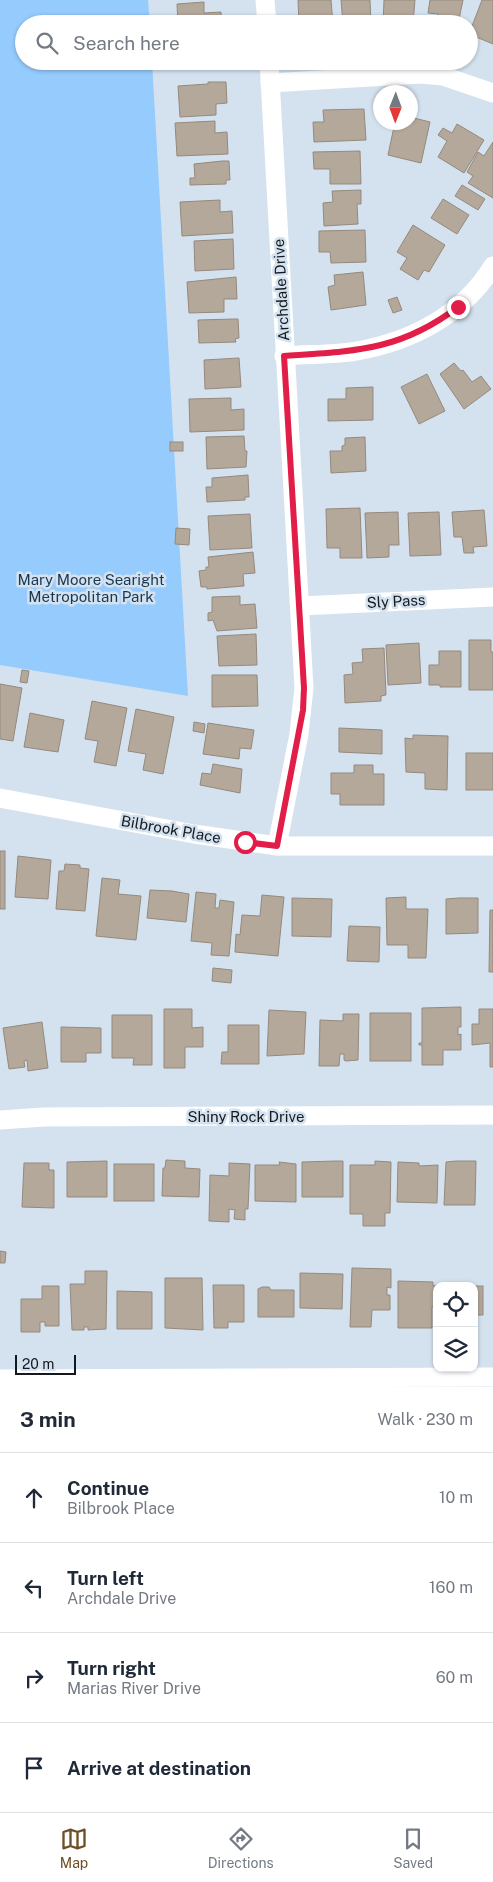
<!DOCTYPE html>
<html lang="en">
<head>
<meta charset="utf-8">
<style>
	:root { --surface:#fff; --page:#f2f2f3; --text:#1f2937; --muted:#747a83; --line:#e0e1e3; --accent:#6f4e25 }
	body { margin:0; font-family:"Public Sans",sans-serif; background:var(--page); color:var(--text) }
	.controls { position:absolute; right:15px; bottom:15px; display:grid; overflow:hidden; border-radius:10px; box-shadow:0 1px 4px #0004 }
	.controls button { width:45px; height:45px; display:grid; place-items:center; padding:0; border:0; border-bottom:1px solid var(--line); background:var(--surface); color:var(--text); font:25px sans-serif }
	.compass { position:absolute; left:373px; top:85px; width:45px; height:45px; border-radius:50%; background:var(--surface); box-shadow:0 1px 4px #0004; rotate:181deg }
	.scale { position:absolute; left:15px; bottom:12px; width:61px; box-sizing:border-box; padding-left:5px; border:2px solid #14191e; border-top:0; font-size:14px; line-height:18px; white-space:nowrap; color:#14191e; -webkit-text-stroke:4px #d4e2ef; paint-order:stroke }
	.stop { position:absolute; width:15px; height:15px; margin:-11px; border:4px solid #e11d48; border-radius:50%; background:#fff }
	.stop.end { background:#e11d48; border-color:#fff; box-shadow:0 1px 5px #0008 }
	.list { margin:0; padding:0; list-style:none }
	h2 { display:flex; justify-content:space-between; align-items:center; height:65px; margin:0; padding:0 20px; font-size:21px }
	h2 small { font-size:16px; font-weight:400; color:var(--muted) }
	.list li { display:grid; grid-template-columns:32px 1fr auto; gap:15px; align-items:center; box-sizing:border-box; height:90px; padding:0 20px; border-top:1px solid var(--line) }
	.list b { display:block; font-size:19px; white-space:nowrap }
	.list p { margin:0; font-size:16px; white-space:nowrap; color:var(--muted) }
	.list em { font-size:16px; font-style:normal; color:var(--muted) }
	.icon { flex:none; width:28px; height:28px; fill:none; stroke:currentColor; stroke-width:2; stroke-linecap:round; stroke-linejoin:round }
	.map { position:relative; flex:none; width:493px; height:1387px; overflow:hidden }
	.search { position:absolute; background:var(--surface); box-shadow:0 1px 4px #0004; left:15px; right:15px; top:15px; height:55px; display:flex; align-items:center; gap:12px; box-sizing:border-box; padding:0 18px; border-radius:28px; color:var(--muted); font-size:19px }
	.sheet { height:425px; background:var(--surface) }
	nav { display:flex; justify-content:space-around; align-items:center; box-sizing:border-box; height:70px; border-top:1px solid var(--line); background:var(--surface); font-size:14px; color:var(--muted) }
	nav a { display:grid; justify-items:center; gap:2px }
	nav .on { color:var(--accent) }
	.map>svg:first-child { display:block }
	.green { fill:#96cbfe }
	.building { fill:#b4a89b; stroke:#95897d }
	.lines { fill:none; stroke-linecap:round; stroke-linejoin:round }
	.street { stroke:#fff; stroke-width:19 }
	.route { stroke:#e11d48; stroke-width:6 }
	.labels { text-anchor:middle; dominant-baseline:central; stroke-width:5; stroke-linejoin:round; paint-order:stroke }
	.street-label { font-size:15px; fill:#14191e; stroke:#d4e2ef }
	.park-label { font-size:15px; fill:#193854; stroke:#d4e2ef }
</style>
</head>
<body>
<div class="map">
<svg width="493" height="1387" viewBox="0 0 493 1387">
	<rect width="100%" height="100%" fill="#d4e2ef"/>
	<path class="green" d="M 0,0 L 148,0 L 150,24 L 24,24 L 24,61 L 152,61 L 188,696 L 0,665 Z"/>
	<g class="building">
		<path d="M 298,0 L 331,0 L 333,24 L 299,24 Z"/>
		<path d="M 341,0 L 370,0 L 371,24 L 343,24 Z"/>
		<path d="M 384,0 L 415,0 L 413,24 L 383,24 Z"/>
		<path d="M 430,0 L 463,0 L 458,24 L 437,24 L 438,14 L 428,13 Z"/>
		<path d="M 482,0 L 493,0 L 493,44 L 469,34 Z"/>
		<path d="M 204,2 L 204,13 L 221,12 L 222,24 L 178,24 L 177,4 Z"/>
		<path d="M 188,61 L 220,61 L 220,66 L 188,67 Z"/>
		<path d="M 208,82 L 226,82 L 227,103 L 216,104 L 216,115 L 180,117 L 178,86 L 208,84 Z"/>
		<path d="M 364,109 L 366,140 L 314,142 L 313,122 L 324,122 L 323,110 Z"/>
		<path d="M 410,117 L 430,122 L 421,163 L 388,155 L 395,122 L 410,122 Z"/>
		<path d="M 215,121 L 215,133 L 227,132 L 228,154 L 177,156 L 175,123 Z"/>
		<path d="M 457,124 L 484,140 L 464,173 L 438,157 L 447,141 L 438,135 L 443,128 L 452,133 Z"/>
		<path d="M 493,142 L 493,198 L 468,183 L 473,176 L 467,172 L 478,152 L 484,156 Z"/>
		<path d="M 360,151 L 361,184 L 330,184 L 330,169 L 314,169 L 313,152 Z"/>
		<path d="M 222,161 L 229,161 L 230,180 L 226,180 L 226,184 L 190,185 L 190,178 L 195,178 L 194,164 Z"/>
		<path d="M 462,185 L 485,199 L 478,210 L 455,196 Z"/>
		<path d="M 361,190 L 361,204 L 357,204 L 358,224 L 324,226 L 323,203 L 333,202 L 332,191 Z"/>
		<path d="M 443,199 L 469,215 L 457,234 L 431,218 Z"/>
		<path d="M 220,200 L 220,212 L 232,211 L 233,233 L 182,236 L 180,202 Z"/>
		<path d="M 413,225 L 445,245 L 429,272 L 424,270 L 418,280 L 400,269 L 407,258 L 397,252 Z"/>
		<path d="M 365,230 L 366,262 L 331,263 L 330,252 L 319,252 L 319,231 Z"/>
		<path d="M 233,239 L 234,269 L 195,271 L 194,241 Z"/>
		<path d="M 363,272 L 366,305 L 331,310 L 328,287 L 335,285 L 334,275 Z"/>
		<path d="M 236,277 L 237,299 L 224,299 L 224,312 L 189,313 L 187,282 Z"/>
		<path d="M 397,297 L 402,310 L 393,313 L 388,300 Z"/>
		<path d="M 234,319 L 238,319 L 239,338 L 235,339 L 236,342 L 199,343 L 198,320 Z"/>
		<path d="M 239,358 L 241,387 L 205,389 L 204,360 Z"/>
		<path d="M 454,363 L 461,371 L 463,370 L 472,382 L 481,376 L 491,389 L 464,409 L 440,374 Z"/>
		<path d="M 427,374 L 445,411 L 419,424 L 401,387 Z"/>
		<path d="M 373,387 L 373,420 L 328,421 L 328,399 L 346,399 L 346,388 Z"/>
		<path d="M 231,398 L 231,410 L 244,409 L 244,430 L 190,432 L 189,399 Z"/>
		<path d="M 244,436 L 245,451 L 247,451 L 246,467 L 207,469 L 206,437 Z"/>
		<path d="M 365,437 L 366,471 L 331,473 L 330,451 L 342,451 L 342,446 L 345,445 L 345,438 Z"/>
		<rect x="170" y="442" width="13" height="9"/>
		<path d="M 248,475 L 249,497 L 245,497 L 245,500 L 207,502 L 206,487 L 212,487 L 212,478 Z"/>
		<path d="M 360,508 L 362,558 L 340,558 L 340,548 L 327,548 L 326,509 Z"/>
		<path d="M 484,510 L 487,546 L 473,547 L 474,553 L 464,553 L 462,537 L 454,537 L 452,512 Z"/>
		<path d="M 398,512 L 399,545 L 389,545 L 389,557 L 367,558 L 365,513 Z"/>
		<path d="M 439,512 L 441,555 L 410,556 L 408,513 Z"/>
		<path d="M 250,514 L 252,548 L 210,550 L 208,516 Z"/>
		<path d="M 176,528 L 190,529 L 189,545 L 175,544 Z"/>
		<path d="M 253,552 L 255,573 L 243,574 L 244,586 L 207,589 L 207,587 L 201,587 L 199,571 L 206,570 L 206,567 L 209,567 L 208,557 Z"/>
		<path d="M 240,596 L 240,605 L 255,604 L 257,628 L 217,631 L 213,620 L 208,621 L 208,613 L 212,612 L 212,597 Z"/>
		<path d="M 256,634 L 257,665 L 219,666 L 217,636 Z"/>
		<path d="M 469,640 L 491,640 L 491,652 L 493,652 L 493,690 L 469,690 Z"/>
		<path d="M 419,643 L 421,683 L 388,685 L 386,645 Z"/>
		<path d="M 384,648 L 386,695 L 381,696 L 381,701 L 345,703 L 344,675 L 353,674 L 352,663 L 363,662 L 362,649 Z"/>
		<path d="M 439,651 L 461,651 L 461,687 L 440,687 L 440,685 L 429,685 L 429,665 L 439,665 Z"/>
		<path d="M 22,670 L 29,671 L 27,683 L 20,682 Z"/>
		<path d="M 212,675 L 257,675 L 258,706 L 212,707 Z"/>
		<path d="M 0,684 L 22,688 L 13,741 L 0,739 Z"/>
		<path d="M 92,701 L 127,708 L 116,766 L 94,762 L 98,741 L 85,739 Z"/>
		<path d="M 136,709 L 174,717 L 163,774 L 143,770 L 146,754 L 128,751 Z"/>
		<path d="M 30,713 L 64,720 L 58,752 L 24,747 Z"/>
		<path d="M 194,722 L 205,724 L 204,733 L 193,731 Z"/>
		<path d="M 208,723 L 254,730 L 251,749 L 240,748 L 239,759 L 203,754 Z"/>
		<path d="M 339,728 L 382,730 L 382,754 L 339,752 Z"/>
		<path d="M 413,735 L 448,736 L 447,790 L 425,789 L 425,773 L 406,772 L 405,738 L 413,739 Z"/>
		<rect x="466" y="753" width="27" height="37"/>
		<path d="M 213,764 L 242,769 L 240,793 L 200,785 L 202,773 L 211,774 Z"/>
		<path d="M 354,765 L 373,765 L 373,774 L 384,774 L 384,805 L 340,805 L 340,794 L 331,794 L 331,773 L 354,773 Z"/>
		<rect x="0" y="851" width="5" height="58"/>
		<path d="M 18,856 L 51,860 L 48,899 L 15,897 Z"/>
		<path d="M 65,864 L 80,865 L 80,868 L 89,869 L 85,911 L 56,909 L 59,871 L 64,871 Z"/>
		<path d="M 102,878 L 120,880 L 118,894 L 141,896 L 136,940 L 96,936 Z"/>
		<path d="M 150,890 L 172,891 L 189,894 L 186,922 L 147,918 Z"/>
		<path d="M 196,892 L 216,894 L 215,908 L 219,908 L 220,900 L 234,902 L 229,956 L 211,955 L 212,943 L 191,941 Z"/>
		<path d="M 262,895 L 284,897 L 278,956 L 235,952 L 236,934 L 240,935 L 242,915 L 260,916 Z"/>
		<path d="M 406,897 L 406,909 L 428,909 L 426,958 L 408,958 L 408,945 L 387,945 L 386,898 Z"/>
		<path d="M 292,898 L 332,899 L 331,937 L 292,936 Z"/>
		<path d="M 459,898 L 478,898 L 478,933 L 446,934 L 446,899 Z"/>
		<path d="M 490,910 L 493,910 L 493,972 L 489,972 Z"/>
		<path d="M 349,926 L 380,927 L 379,962 L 347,961 Z"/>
		<path d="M 213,968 L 232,970 L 231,983 L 212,981 Z"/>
		<path d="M 461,1007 L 461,1027 L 458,1027 L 458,1035 L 461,1034 L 461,1050 L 443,1050 L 443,1065 L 422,1065 L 422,1045 L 419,1045 L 419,1043 L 422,1043 L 422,1008 Z"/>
		<path d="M 164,1009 L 192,1009 L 192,1028 L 203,1027 L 203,1047 L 185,1047 L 185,1068 L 164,1068 Z"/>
		<path d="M 479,1009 L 493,1009 L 493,1067 L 490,1067 L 490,1043 L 472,1045 L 472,1024 L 479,1024 Z"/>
		<path d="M 269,1010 L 306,1012 L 304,1054 L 267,1056 Z"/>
		<rect x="370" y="1013" width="41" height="48"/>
		<path d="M 343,1014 L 359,1014 L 358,1060 L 346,1061 L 344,1060 L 344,1054 L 340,1054 L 339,1066 L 319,1066 L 320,1020 L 343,1021 Z"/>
		<path d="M 112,1015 L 152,1015 L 152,1065 L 133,1065 L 134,1058 L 112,1058 Z"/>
		<path d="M 42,1022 L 48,1068 L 28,1071 L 27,1060 L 24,1061 L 25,1067 L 9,1069 L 3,1028 Z"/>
		<path d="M 228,1025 L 259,1025 L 259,1064 L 221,1064 L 222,1052 L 228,1052 Z"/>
		<path d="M 61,1027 L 101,1028 L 101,1053 L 86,1053 L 86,1062 L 61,1062 Z"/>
		<path d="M 166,1160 L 185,1161 L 185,1168 L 200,1169 L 199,1197 L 162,1196 L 163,1168 L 165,1168 Z"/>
		<path d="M 107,1161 L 107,1197 L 67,1197 L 67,1162 Z"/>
		<path d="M 336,1161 L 343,1161 L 343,1197 L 302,1197 L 302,1162 Z"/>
		<path d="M 375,1161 L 391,1162 L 390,1213 L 385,1213 L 385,1226 L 363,1226 L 363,1214 L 350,1214 L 350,1165 L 375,1165 Z"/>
		<path d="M 456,1161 L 476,1161 L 475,1205 L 444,1205 L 446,1162 Z"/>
		<path d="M 279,1162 L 296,1164 L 296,1202 L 255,1201 L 255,1165 L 280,1165 Z"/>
		<path d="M 398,1162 L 419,1163 L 419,1166 L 438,1165 L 437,1203 L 397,1202 Z"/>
		<path d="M 24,1163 L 49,1163 L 49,1170 L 54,1170 L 54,1208 L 22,1207 Z"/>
		<path d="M 229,1163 L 250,1164 L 248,1209 L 245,1209 L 245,1220 L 234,1219 L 235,1210 L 229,1209 L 229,1222 L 209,1221 L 210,1175 L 229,1176 Z"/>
		<rect x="114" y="1164" width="40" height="37"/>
		<path d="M 0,1251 L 6,1252 L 5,1263 L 0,1263 Z"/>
		<path d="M 352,1268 L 391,1269 L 391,1288 L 387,1287 L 387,1295 L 390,1295 L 390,1310 L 372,1310 L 371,1327 L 350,1327 Z"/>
		<path d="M 85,1271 L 107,1271 L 106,1329 L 88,1330 L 88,1327 L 84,1327 L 84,1330 L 72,1330 L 70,1284 L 85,1284 Z"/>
		<path d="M 300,1273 L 343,1274 L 342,1309 L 300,1308 Z"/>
		<path d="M 165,1278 L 202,1278 L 203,1330 L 165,1328 Z"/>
		<path d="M 398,1281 L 433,1282 L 433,1286 L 437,1285 L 437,1307 L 432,1307 L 432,1328 L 398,1328 Z"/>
		<path d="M 213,1285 L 244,1285 L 244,1322 L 228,1322 L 228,1328 L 214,1328 Z"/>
		<path d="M 42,1286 L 59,1286 L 59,1326 L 45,1326 L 45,1322 L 40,1322 L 40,1332 L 21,1332 L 21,1299 L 42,1299 Z"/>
		<rect x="474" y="1286" width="9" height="29"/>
		<path d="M 262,1287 L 269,1287 L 271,1290 L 294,1290 L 294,1317 L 258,1317 L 258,1289 Z"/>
		<path d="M 117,1291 L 152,1292 L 152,1329 L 117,1329 Z"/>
	</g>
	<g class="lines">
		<g class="street">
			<path d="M 265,0 L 267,24"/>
			<path d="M 269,61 L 304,688 L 299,734 L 277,846"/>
			<path d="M 270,83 L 420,74 L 443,76 L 493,93"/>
			<path d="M 284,356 C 308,354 334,355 357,351 C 412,341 463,315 493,266"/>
			<path d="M 300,606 L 493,597"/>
			<path d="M 0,798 L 194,834 L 277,846 L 493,846"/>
			<path d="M 0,1120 L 44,1117 L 493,1115"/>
			<path d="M 0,1379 L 493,1377"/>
		</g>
	</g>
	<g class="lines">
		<path class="route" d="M 245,842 L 277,846 L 303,710 L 304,688 L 284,356 C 355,351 400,351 458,307"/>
	</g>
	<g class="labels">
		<g class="street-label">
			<text transform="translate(281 290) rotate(-93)">Archdale Drive</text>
			<text transform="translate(396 601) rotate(-3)">Sly Pass</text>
			<text transform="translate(171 829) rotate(10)">Bilbrook Place</text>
			<text x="246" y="1116">Shiny Rock Drive</text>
		</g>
		<g class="park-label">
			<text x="91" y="579">Mary Moore Searight<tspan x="91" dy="17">Metropolitan Park</tspan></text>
		</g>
	</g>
</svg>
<div class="controls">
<button><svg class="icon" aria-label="locate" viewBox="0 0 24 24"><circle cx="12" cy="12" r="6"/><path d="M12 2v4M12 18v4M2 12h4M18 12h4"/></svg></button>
<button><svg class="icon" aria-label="layers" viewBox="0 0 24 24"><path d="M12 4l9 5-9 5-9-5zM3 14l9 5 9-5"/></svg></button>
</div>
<svg class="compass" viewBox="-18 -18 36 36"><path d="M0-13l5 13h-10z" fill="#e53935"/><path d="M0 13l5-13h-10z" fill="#747a83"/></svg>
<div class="scale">20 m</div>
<div class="stop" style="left:245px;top:842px"></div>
<div class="stop end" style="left:458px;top:307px"></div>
<div class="search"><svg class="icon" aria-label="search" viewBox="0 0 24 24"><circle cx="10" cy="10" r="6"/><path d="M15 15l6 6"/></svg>Search here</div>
</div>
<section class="sheet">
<h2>3 min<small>Walk · 230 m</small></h2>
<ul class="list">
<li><svg class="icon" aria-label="ahead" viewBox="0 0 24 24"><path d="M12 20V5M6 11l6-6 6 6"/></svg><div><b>Continue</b><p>Bilbrook Place</p></div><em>10 m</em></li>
<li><svg class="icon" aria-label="left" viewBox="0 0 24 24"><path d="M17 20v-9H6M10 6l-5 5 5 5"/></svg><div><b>Turn left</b><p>Archdale Drive</p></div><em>160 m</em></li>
<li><svg class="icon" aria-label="right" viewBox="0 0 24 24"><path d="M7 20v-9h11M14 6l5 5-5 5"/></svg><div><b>Turn right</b><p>Marias River Drive</p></div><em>60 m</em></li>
<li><svg class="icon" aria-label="arrive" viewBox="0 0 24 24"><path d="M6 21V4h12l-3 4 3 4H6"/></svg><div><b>Arrive at destination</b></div></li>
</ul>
</section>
<nav>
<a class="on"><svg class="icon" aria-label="map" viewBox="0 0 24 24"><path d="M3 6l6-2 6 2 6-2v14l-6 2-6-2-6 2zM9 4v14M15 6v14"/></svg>Map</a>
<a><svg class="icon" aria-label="directions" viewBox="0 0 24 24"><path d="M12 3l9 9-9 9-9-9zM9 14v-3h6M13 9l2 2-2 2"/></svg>Directions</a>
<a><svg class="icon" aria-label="saved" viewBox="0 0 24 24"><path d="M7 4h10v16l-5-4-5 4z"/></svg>Saved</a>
</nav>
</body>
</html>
